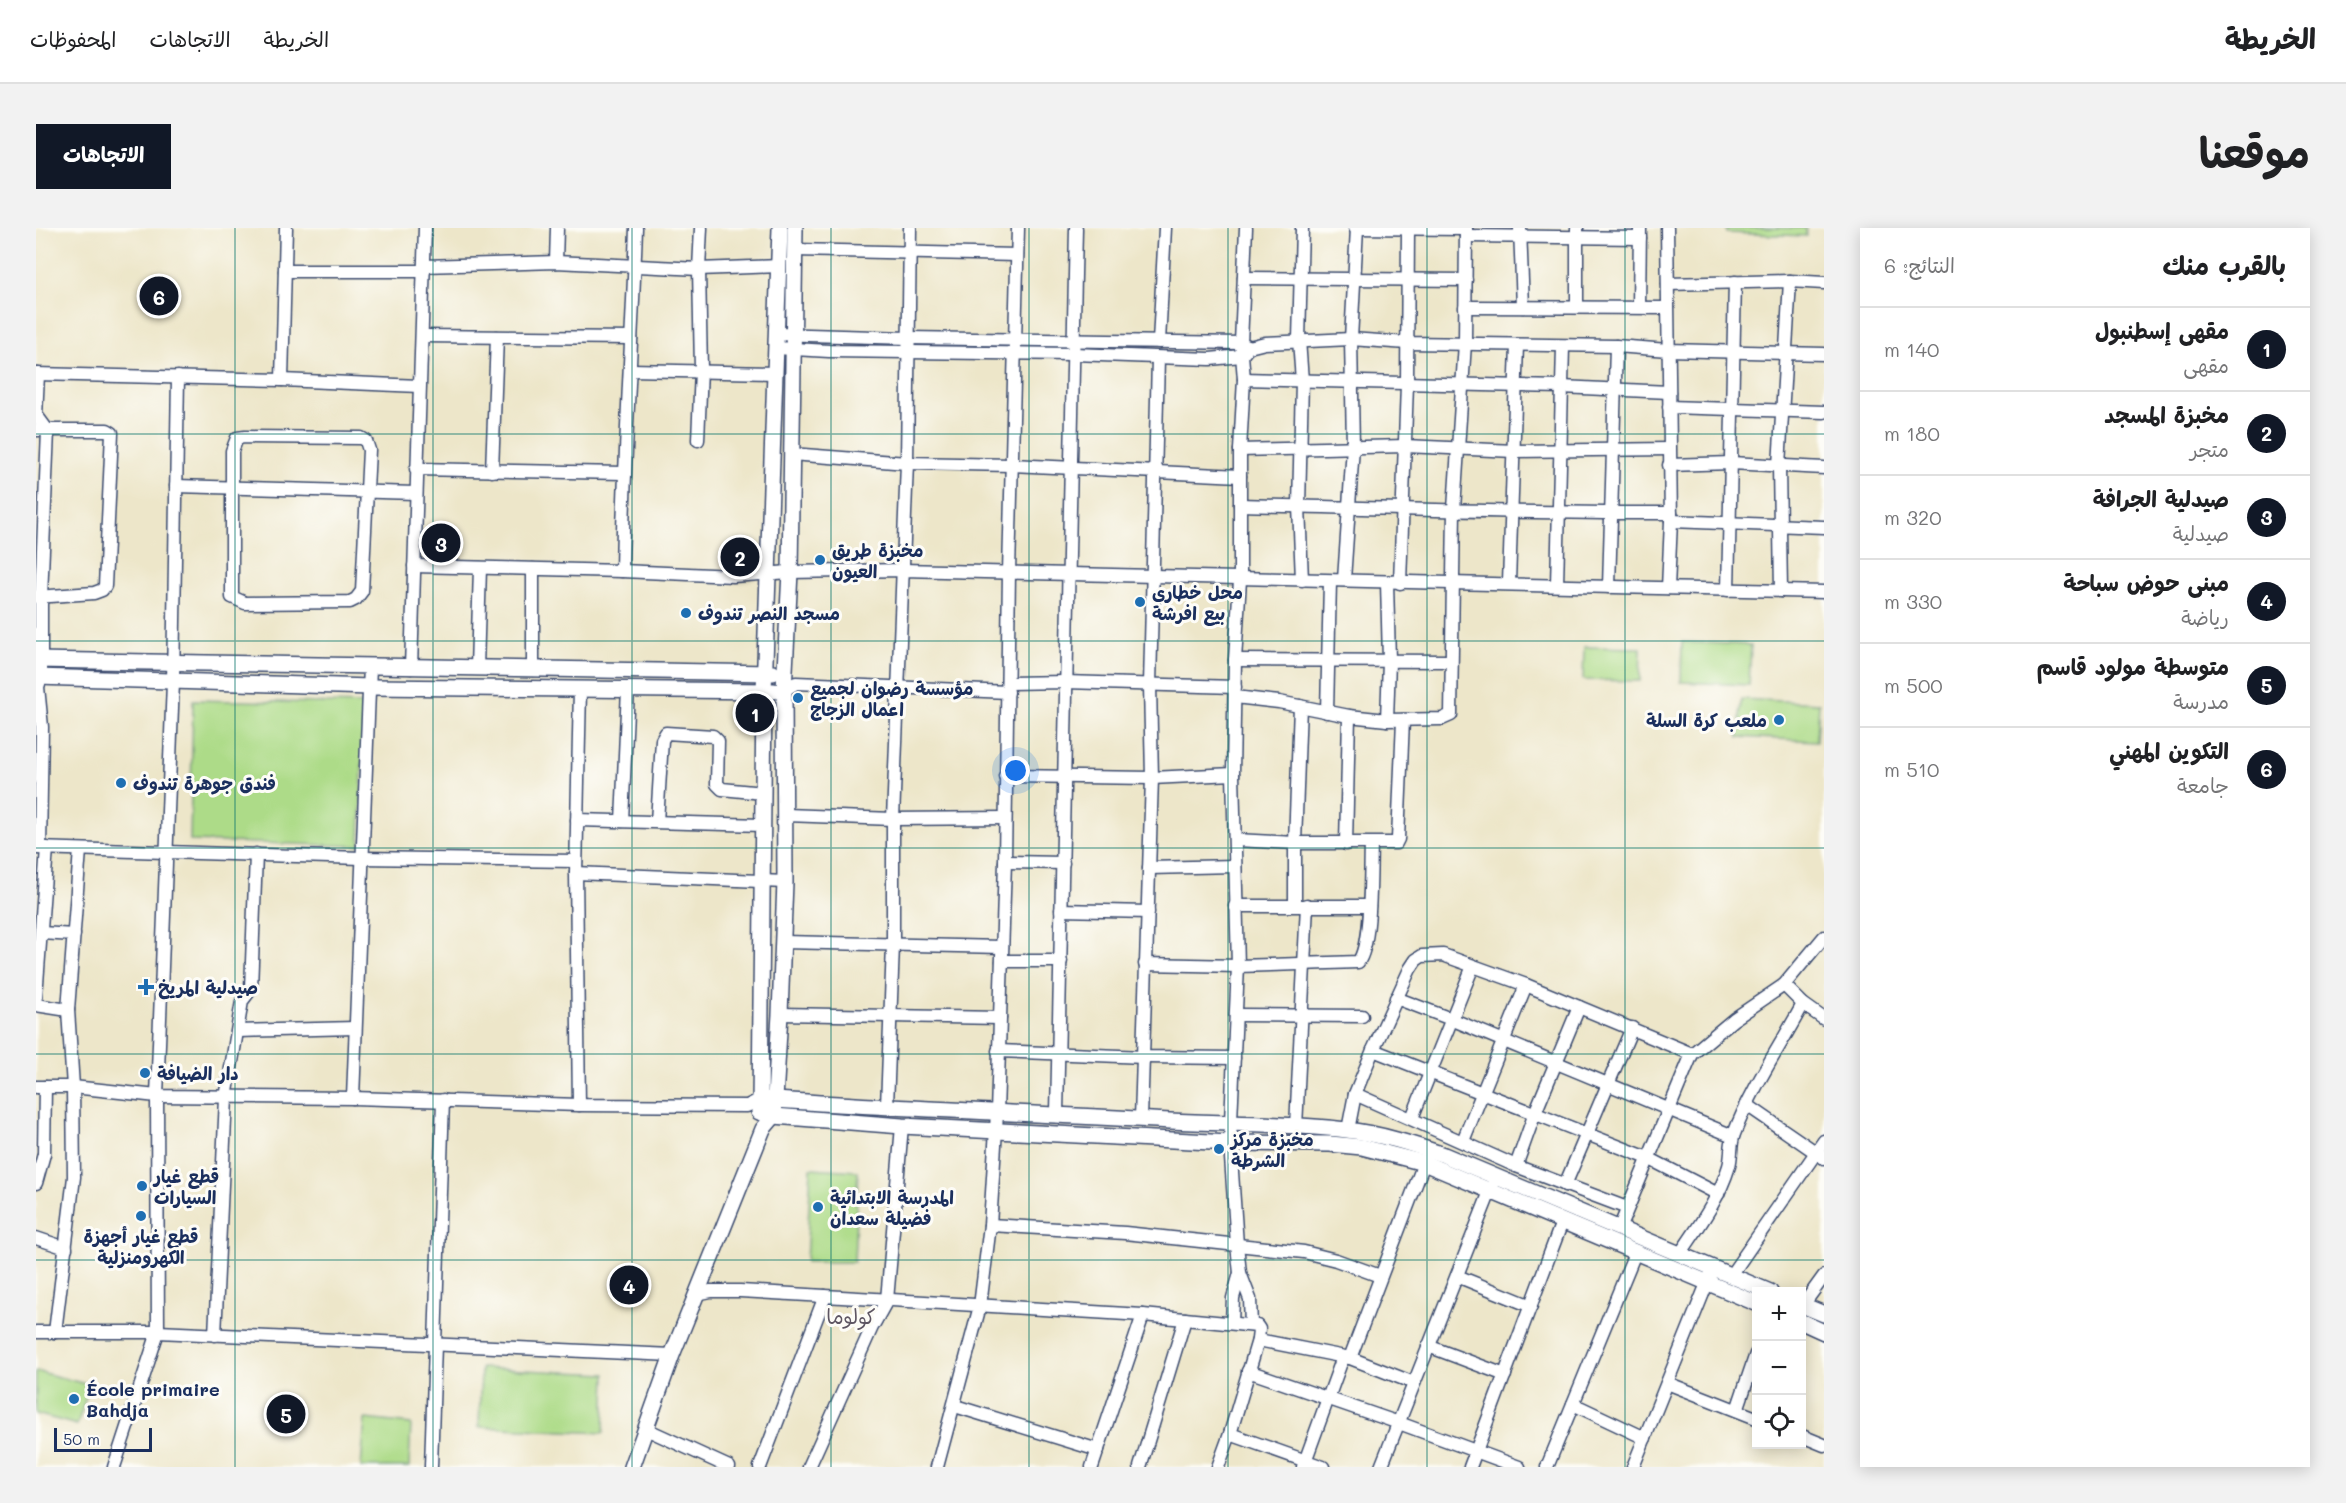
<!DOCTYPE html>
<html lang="ar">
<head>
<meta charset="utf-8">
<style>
	:root { --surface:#fff; --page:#f2f2f2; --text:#202124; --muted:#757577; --line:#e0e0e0; --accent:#111827 }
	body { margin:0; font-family:Mali,"Playpen Sans Arabic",sans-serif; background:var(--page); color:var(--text); direction:rtl }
	.controls { position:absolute; right:18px; bottom:18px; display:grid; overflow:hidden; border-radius:0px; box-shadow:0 3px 15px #0003 }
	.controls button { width:54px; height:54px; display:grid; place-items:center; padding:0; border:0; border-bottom:2px solid var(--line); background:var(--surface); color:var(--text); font:30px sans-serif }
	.scale { position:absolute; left:18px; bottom:15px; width:98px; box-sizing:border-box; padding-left:6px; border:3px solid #1b2f5e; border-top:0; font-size:16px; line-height:21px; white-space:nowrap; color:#1b2f5e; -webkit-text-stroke:4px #fdfcf7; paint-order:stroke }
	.you { position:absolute; left:980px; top:543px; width:21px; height:21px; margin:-15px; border:4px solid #fff; border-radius:50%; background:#1a73e8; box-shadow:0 0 0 9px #1a73e833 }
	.badge { display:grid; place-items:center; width:39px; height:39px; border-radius:50%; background:var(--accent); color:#fff; font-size:20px; font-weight:700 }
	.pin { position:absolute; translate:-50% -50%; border:3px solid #fff; box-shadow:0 2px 6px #0006 }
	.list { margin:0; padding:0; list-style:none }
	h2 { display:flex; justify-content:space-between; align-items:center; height:78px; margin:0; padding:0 24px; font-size:26px }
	h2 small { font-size:20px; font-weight:400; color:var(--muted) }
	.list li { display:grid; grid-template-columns:39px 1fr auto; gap:18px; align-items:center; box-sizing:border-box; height:84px; padding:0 24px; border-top:2px solid var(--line) }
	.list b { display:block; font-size:22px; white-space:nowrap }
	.list p { margin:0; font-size:20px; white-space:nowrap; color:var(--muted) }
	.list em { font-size:20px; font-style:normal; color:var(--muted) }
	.icon { flex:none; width:33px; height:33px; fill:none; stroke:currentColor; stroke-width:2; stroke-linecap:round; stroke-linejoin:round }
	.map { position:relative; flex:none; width:1788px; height:1239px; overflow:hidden; direction:ltr; border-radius:0px }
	header { display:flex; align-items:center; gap:36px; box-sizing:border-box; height:84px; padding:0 30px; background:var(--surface); border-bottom:2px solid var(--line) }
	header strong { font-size:28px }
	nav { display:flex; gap:33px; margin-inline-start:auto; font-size:21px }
	.intro { display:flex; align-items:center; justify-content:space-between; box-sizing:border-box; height:144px; padding:0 36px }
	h1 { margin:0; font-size:42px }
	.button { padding:15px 27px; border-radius:0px; background:var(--accent); color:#fff; font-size:21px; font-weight:700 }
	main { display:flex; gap:36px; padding:0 36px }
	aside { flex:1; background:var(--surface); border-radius:0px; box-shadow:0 3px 15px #0003 }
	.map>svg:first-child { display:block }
	.green { fill:#addb88; stroke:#648573; stroke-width:1.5 }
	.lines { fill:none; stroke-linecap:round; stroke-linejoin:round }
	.minor-casing { stroke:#3a4a6e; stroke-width:15 }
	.tertiary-casing { stroke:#3a4a6e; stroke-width:18 }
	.minor { stroke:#fff; stroke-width:12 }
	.tertiary { stroke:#fff; stroke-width:15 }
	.grid { fill:none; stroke:#0f766e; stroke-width:1.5; stroke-opacity:0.55 }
	.poi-dot { fill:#1f6fb2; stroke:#fdfcf7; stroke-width:2 }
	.labels { text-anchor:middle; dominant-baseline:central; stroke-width:6; stroke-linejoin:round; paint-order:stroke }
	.poi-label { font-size:18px; font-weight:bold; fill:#1b2f5e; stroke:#fdfcf7; text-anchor:start }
	.neighbourhood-label { font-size:20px; fill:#5e5663; stroke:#fdfcf7 }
</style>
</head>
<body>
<header>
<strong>الخريطة</strong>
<nav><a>الخريطة</a><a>الاتجاهات</a><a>المحفوظات</a></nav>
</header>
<div class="intro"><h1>موقعنا</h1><a class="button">الاتجاهات</a></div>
<main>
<aside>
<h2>بالقرب منك<small>النتائج: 6</small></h2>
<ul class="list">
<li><span class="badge">1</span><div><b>مقهى إسطنبول</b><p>مقهى</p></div><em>140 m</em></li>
<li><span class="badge">2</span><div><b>مخبزة المسجد</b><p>متجر</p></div><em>180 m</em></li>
<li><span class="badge">3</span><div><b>صيدلية الجرافة</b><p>صيدلية</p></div><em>320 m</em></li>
<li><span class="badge">4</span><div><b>مبنى حوض سباحة</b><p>رياضة</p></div><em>330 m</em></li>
<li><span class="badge">5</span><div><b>متوسطة مولود قاسم</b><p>مدرسة</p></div><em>500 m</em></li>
<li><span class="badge">6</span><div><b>التكوين المهني</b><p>جامعة</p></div><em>510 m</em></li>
</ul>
</aside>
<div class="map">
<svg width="1788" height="1239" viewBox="0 0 1788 1239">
	<rect width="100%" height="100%" fill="#fdfcf7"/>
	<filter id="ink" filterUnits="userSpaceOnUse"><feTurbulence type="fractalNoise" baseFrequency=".0167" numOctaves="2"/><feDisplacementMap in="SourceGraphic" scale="12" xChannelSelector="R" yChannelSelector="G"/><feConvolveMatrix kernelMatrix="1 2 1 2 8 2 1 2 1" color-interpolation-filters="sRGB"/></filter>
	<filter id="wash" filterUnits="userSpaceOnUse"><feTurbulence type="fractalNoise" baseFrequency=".008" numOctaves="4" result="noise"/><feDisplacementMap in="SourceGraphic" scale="24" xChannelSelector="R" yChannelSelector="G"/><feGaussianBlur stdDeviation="1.35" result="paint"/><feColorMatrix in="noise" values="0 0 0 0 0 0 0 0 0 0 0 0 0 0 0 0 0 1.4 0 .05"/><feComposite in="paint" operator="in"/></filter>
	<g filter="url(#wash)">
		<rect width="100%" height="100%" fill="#ede6c9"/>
		<g class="green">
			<path d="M 1691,0 L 1770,0 L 1770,8 L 1691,5 Z"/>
			<path d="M 1646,414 L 1715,417 L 1713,457 L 1645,454 Z"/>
			<path d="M 1548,419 L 1605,420 L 1604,453 L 1547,452 Z"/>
			<path d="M 1705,471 L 1783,475 L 1781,513 L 1703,509 Z"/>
			<path d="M 157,472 L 328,476 L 324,618 L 154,613 Z"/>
			<path d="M 775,940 L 822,943 L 818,1034 L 770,1034 Z"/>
			<path d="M 445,1140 L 570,1146 L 568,1205 L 443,1199 Z"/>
			<path d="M 0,1143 L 54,1157 L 41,1197 L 0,1186 Z"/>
			<path d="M 329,1191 L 375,1196 L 373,1239 L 325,1239 Z"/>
		</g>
	</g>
	<g filter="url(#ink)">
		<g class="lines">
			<g class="minor-casing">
				<g id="minor">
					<path d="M 1210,0 L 1205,115 L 1208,151 L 1204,222 L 1204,352 L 1199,432 L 1197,546 L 1202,738 L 1194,915 L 1201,1017 L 1204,1045 L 1214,1071 L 1215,1097"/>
					<path d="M 1319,0 L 1430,1"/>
					<path d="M 1484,0 L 1487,79"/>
					<path d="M 1541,0 L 1541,79"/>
					<path d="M 1631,0 L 1635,293 L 1632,360"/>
					<path d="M 1430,8 L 1604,10"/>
					<path d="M 759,22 L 981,27"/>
					<path d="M 520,34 L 521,0"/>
					<path d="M 388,38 L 520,34 L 663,41 L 744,38"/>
					<path d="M 249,43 L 388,43"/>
					<path d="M 1208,50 L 1430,52"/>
					<path d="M 1632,56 L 1754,53 L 1788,55"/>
					<path d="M 1429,79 L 1631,80"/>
					<path d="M 1603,79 L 1604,0"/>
					<path d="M 740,106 L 872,110 L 1205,115 L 1212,118"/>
					<path d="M 387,108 L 595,110"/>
					<path d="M 1123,114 L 1129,0"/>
					<path d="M 740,120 L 793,123 L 1037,126 L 1174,131 L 1205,128 L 1213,119 L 1229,115 L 1315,111 L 1371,115 L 1580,118 L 1632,122 L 1788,126"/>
					<path d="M 595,142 L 739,145"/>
					<path d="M 0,146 L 246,152 L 383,158"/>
					<path d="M 1208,151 L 1525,159 L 1633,164"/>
					<path d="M 246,152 L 250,0"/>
					<path d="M 1633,179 L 1788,184"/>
					<path d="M 1,188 L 12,203 L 5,369 L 5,449 L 2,459 L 6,499 L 4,620"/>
					<path d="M 0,189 L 2,146"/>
					<path d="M 0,202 L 71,202 L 76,205 L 69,358 L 66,362 L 58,365 L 0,369"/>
					<path d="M 209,209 L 325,210 L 330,213 L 333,222 L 326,363 L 320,371 L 314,374 L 209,375 L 196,369 L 196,223 L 201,210 Z"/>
					<path d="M 662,212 L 665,142 L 663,41 L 665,0"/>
					<path d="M 1204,222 L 1369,218 L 1478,223 L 1633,221"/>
					<path d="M 755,226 L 871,235 L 976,237 L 1204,248"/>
					<path d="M 1633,237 L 1695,235 L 1788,240"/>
					<path d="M 380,241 L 588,245"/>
					<path d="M 456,243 L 461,109"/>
					<path d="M 140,258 L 379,265"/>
					<path d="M 1204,277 C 1348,280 1491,286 1635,285"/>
					<path d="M 1635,293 L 1788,299"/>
					<path d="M 378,338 L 586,343 L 697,348 L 754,344 L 867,342 L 1788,364"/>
					<path d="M 497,341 L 497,442"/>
					<path d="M 586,343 C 588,228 596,114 600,0"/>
					<path d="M 1266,352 L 1263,278 L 1266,153 L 1263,112 L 1266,0"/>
					<path d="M 1308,352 L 1317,219 L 1315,111 L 1321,0"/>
					<path d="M 1351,354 L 1353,433 L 1351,492"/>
					<path d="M 1364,355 L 1371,156 L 1372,0"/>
					<path d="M 1473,355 L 1481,117"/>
					<path d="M 1521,357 L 1527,118"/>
					<path d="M 1573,359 L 1580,118"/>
					<path d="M 1692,362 L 1699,54"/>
					<path d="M 1745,363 L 1743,238 L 1754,53"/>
					<path d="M 1199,432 L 1415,433"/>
					<path d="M 375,440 L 389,0"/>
					<path d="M 441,440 L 444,340"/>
					<path d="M 972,455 L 1029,454 L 1199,459"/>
					<path d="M 748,462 L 760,455 L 972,464"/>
					<path d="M 1199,469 L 1243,474 L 1313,488 L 1351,492 L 1406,491 L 1415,487 L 1418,281 L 1429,115 L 1430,0"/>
					<path d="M 1291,484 L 1294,353"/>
					<path d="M 969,548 L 1116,550 L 1197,546"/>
					<path d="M 750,587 L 857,591 L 969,590"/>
					<path d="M 541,592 L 727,597"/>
					<path d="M 586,593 L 592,461"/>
					<path d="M 621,594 L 626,512 L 630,505 L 677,508 L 682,513 L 681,556 L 686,561 L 727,565"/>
					<path d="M 1200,612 L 1259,615 L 1360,615 L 1362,611 L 1367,492"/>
					<path d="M 1310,616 L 1313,488"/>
					<path d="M 0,620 L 326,630 L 540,633"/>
					<path d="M 969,634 L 1027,635"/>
					<path d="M 1113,640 L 1199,638"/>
					<path d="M 540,645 L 749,654"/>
					<path d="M 1259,677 L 1259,615 L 1264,478"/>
					<path d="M 1199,678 L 1333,678"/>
					<path d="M 1025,682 L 1112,684"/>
					<path d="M 5,705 L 38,707"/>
					<path d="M 747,714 L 966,719"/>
					<path d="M 966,733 L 1025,733"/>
					<path d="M 1109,736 L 1202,738 L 1322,734 C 1336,718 1334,640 1335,616"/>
					<path d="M 1748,757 L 1767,776 L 1788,791"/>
					<path d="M 0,769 L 11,620"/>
					<path d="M 1360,770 L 1415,791 L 1697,908"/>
					<path d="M 0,777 L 32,782"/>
					<path d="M 744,786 L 964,790"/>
					<path d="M 1200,787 L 1326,788"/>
					<path d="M 202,803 L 319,800"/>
					<path d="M 1337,822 L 1612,930 L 1682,966"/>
					<path d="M 962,823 L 1108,829 L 1198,830"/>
					<path d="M 1656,826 L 1698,791 L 1748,757 L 1788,709"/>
					<path d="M 0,859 L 37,859 L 121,868 L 317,870 L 543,877 L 711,878 L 725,871"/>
					<path d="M 1319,866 L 1480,938 L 1591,980"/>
					<path d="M 317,870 L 334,438"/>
					<path d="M 543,877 L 540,645 L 544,461"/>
					<path d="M 1711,877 L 1788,930"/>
					<path d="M 851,878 L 857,717 L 857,591 L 871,235 L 874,0"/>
					<path d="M 1021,885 L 1040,0"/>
					<path d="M 1376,890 L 1437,738"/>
					<path d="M 1105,891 L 1116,550 L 1114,457 L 1122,130"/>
					<path d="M 1260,899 L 1271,677"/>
					<path d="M 1312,902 L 1319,866 L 1337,822 L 1374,741 L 1380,732 L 1386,728 L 1407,727 L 1490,757 L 1656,826 L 1583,1001"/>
					<path d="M 1427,913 L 1490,757"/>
					<path d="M 1480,938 L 1499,885 L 1543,779"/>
					<path d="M 0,955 L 8,926 L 9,859"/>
					<path d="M 1529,957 L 1596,800"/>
					<path d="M 954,997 L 1089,1005 L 1268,1024 L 1300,1032 L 1344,1048"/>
					<path d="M 0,1010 L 30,1020"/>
					<path d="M 1644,1026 C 1663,998 1683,971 1693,938 C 1696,928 1694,916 1698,906 C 1715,861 1744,819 1767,776"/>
					<path d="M 1695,1047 L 1788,913"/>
					<path d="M 1421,1048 L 1495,1078"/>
					<path d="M 660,1066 L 675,1063 L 704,1063 L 789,1068 L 1107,1087 L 1221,1098 L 1223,1101 L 1222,1112 L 1194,1206 L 1182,1239"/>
					<path d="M 1767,1077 L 1788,1048"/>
					<path d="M 1196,1095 L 1197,1070 L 1204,1045"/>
					<path d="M 0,1104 L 122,1104 L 636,1127"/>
					<path d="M 19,1104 L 38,949 L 37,859 L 32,782 L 44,622"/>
					<path d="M 179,1107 L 190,870 L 206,773 L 215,761 L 220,626"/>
					<path d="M 1222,1112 L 1314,1130 L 1378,1155"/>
					<path d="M 1392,1118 L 1469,1147"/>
					<path d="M 1314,1130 L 1388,935"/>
					<path d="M 1212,1143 L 1363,1195 L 1483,1239"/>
					<path d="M 1631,1155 L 1720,1190"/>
					<path d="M 1537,1176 L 1609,1210"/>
					<path d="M 919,1178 L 1062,1222"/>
					<path d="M 1701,1182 L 1720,1126"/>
					<path d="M 610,1201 L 693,1239"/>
					<path d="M 1194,1206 L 1287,1239"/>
					<path d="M 1766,1208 L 1788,1217"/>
					<path d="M 78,1239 L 122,1104 L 121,868 L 137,454 L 142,149"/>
					<path d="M 395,1239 L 407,872"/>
					<path d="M 724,1239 L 789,1068"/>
					<path d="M 773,1239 L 836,1099 L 851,1072 L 866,898"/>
					<path d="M 901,1239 L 944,1078 L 954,997 L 961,885 L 969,634 L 973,344 L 982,0"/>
					<path d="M 1056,1239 L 1107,1087"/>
					<path d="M 1104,1239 L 1149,1091"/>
					<path d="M 1267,1239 L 1307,1129"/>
					<path d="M 1345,1239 L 1457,956"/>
					<path d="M 1434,1239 L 1526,994"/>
					<path d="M 1511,1239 L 1599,1025"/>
					<path d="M 1597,1239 L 1674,1048"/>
				</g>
			</g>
			<g class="tertiary-casing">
				<g id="tertiary">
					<path d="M 0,432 L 737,445"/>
					<path d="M 0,449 L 335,459 L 738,463"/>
					<path d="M 725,871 C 861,881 998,885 1134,893 C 1193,896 1253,895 1311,902 C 1345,906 1376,916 1408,927 L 1734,1064"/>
					<path d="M 724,880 L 728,463 L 744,0"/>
					<path d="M 723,884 L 738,888 L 866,898 L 1194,915 L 1294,916 L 1326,919 L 1388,935 L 1720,1075"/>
					<path d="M 1766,1077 L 1788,1086"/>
					<path d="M 1766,1094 L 1788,1104"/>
					<path d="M 596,1239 L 636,1127 L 727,901 L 738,888 L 744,786 L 749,654 L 748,462 L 754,344 L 759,0"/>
				</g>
			</g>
			<use href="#minor" class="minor"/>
			<use href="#tertiary" class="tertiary"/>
		</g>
	</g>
	<path class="grid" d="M 199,0 L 199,1239M 397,0 L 397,1239M 596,0 L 596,1239M 795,0 L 795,1239M 993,0 L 993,1239M 1192,0 L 1192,1239M 1391,0 L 1391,1239M 1589,0 L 1589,1239M 0,206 L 1788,206M 0,413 L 1788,413M 0,620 L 1788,620M 0,826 L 1788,826M 0,1032 L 1788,1032"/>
	<g class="poi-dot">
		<circle cx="784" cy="332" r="6"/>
		<circle cx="1104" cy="374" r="6"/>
		<circle cx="650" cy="385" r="6"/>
		<circle cx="762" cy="470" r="6"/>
		<circle cx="1743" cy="492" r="6"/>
		<circle cx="85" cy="555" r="6"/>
		<path d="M107 750h6v6h6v6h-6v6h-6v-6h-6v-6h6z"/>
		<circle cx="109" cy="845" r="6"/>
		<circle cx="1183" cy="921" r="6"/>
		<circle cx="106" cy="958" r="6"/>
		<circle cx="782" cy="979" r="6"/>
		<circle cx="105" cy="988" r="6"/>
		<circle cx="38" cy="1171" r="6"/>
	</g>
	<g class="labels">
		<g class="poi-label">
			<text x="796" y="322">مخبزة طريق<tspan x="796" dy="21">العيون</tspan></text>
			<text x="1116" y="364">محل خطاري<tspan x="1116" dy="21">بيع افرشة</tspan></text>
			<text x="662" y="385">مسجد النصر تندوف</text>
			<text x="774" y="460">مؤسسة رضوان لجميع<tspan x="774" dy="21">اعمال الزجاج</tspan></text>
			<text x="1731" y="492" text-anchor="end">ملعب كرة السلة</text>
			<text x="97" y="555">فندق جوهرة تندوف</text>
			<text x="122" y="759">صيدلية المريخ</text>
			<text x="121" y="845">دار الضيافة</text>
			<text x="1195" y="911">مخبزة مركز<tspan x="1195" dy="21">الشرطة</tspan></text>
			<text x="118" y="948">قطع غيار<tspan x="118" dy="21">السيارات</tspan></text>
			<text x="794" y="969">المدرسة الابتدائية<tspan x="794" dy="21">فضيلة سعدان</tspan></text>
			<text x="105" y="1008" text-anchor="middle">قطع غيار أجهزة<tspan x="105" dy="21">الكهرومنزلية</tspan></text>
			<text x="50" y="1161">École primaire<tspan x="50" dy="21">Bahdja</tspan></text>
		</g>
		<g class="neighbourhood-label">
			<text x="815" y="1088">كولوما</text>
		</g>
	</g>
</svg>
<div class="controls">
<button>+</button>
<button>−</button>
<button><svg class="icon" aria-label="locate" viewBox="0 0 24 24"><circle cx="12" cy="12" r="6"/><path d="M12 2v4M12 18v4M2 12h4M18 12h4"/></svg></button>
</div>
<div class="scale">50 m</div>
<div class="you"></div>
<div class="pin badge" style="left:719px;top:485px">1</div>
<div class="pin badge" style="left:704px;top:329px">2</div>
<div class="pin badge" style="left:405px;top:315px">3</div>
<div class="pin badge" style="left:593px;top:1057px">4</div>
<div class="pin badge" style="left:250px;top:1186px">5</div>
<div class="pin badge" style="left:123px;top:68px">6</div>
</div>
</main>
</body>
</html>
